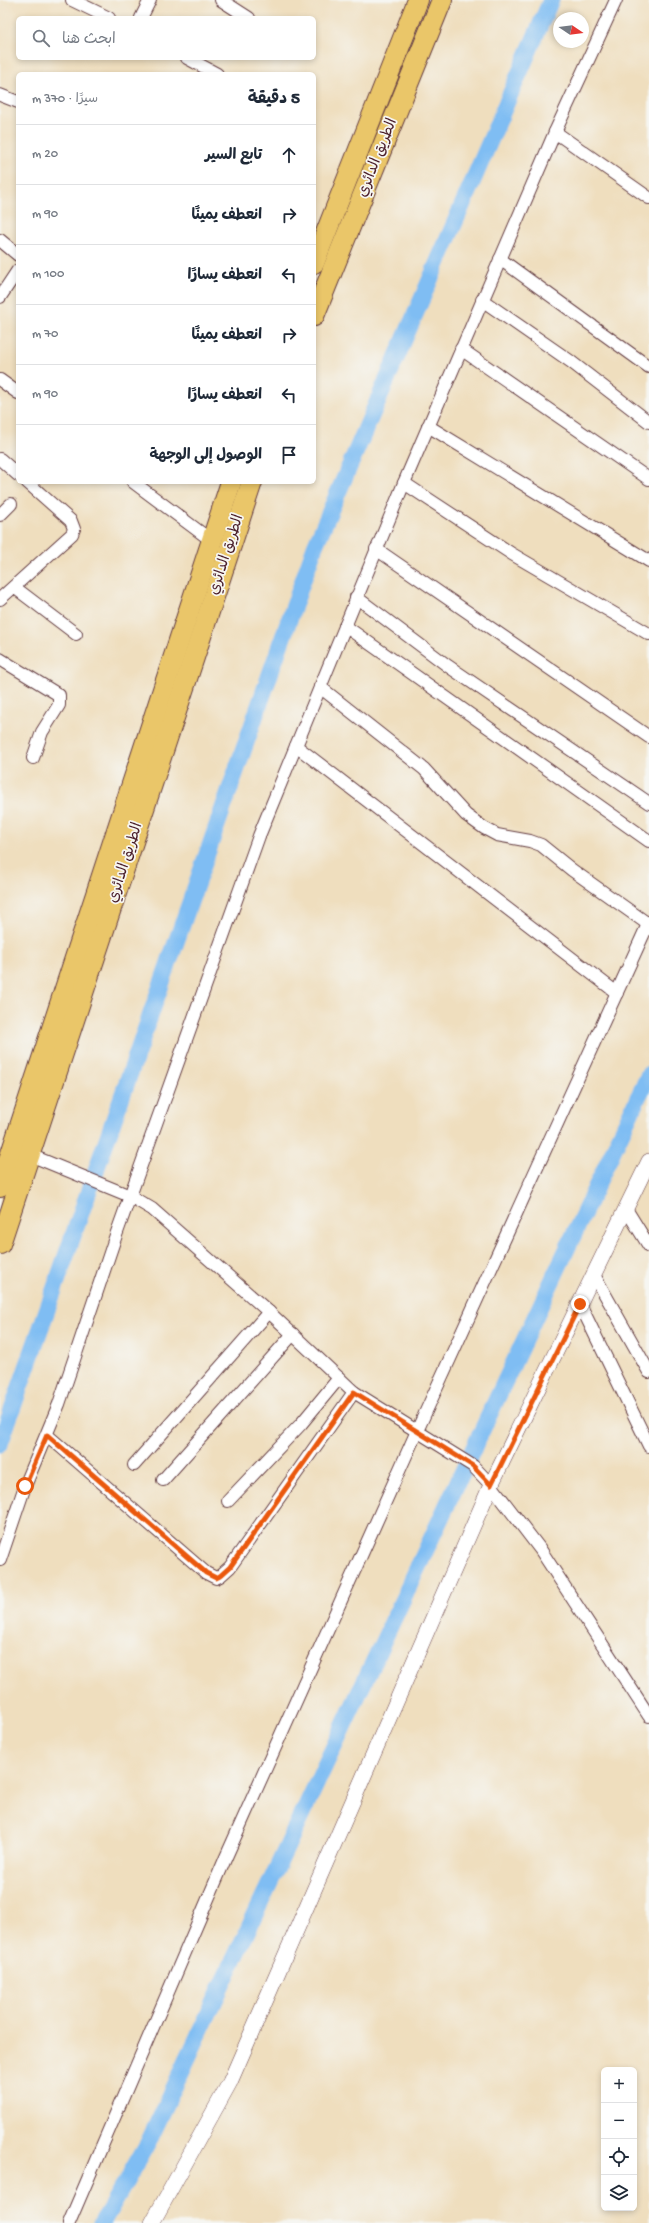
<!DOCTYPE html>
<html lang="ar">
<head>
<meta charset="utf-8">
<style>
	:root { --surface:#fff; --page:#f6f6f7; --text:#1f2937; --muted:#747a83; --line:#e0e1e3 }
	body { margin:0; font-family:"Gochi Hand","Playpen Sans Arabic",sans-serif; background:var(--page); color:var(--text); direction:rtl }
	.controls { position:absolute; right:12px; bottom:12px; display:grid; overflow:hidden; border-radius:6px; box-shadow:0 2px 6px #0003 }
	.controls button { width:36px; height:36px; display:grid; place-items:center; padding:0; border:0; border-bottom:1px solid var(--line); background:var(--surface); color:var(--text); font:20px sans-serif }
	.compass { position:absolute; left:553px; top:12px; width:36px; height:36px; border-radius:50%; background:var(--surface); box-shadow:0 2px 6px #0003; rotate:103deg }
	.stop { position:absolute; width:12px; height:12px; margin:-9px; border:3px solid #ea580c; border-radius:50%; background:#fff }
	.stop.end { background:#ea580c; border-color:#fff; box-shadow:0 1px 4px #0008 }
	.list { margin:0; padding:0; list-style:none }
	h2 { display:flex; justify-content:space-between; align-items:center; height:52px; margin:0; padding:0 16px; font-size:17px }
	h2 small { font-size:13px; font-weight:400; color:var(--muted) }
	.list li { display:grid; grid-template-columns:26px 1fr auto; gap:12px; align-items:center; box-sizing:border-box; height:60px; padding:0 16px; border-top:1px solid var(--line) }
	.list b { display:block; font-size:15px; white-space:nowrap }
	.list em { font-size:13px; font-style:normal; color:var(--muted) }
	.icon { flex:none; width:22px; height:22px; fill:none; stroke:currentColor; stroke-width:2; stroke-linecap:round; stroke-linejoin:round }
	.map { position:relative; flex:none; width:649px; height:2223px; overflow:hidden; direction:ltr }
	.search { position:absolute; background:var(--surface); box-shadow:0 2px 6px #0003; left:16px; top:16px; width:300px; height:44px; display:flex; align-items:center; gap:10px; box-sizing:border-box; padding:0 14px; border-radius:6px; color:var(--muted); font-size:15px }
	.panel { position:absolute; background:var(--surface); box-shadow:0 2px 6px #0003; left:16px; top:72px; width:300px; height:412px; border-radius:6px; direction:rtl }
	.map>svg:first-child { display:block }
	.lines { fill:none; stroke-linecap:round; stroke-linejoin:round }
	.canal { stroke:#7fbdf3; stroke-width:17 }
	.minor-casing { stroke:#633c41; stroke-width:14 }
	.tertiary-casing { stroke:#633c41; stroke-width:16 }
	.trunk-casing { stroke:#633c41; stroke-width:22 }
	.minor { stroke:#fff; stroke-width:12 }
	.tertiary { stroke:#fff; stroke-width:15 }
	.trunk { stroke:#eac669; stroke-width:20 }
	.route { stroke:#ea580c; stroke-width:5 }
	.labels { text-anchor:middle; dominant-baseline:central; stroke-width:3.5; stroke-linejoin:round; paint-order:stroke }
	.street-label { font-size:15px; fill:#4a1f2b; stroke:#f6f6f2 }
</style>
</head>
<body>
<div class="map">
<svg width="649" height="2223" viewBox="0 0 649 2223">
	<rect width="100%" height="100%" fill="#f6f6f2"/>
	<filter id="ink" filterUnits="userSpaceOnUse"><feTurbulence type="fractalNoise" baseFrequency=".025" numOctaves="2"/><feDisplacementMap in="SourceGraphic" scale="8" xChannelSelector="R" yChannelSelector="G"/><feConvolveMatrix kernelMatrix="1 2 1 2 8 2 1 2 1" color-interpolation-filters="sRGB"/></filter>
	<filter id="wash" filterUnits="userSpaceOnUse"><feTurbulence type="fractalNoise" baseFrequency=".012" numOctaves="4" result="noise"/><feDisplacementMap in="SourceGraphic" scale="16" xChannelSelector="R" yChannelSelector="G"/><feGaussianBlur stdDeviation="0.9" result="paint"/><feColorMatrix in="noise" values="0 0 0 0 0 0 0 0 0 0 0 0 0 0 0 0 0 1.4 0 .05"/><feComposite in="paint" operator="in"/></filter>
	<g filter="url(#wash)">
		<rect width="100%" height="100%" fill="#efdebe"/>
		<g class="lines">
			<g class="canal">
				<path d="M 0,1444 L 315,546 L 551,0"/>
				<path d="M 102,2223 L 148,2143 L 649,1074"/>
			</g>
		</g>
	</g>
	<g filter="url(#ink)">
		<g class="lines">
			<g class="minor-casing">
				<g id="minor">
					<path d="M 72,0 L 109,18"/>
					<path d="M 221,0 L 249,18"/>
					<path d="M 141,18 L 150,0"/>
					<path d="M 187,58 L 217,74"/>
					<path d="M 0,95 L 18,102"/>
					<path d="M 555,132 L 649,198"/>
					<path d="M 0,240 L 18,255"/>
					<path d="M 500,259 L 649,367"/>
					<path d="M 0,297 L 18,270"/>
					<path d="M 482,300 L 570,361 L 649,422"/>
					<path d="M 461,349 L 649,479"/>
					<path d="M 0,380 L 18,393"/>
					<path d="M 428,426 L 649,561"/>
					<path d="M 0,459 L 18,475"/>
					<path d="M 133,482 L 212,541"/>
					<path d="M 404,483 L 512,554 L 649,634"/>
					<path d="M 0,515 L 11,504"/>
					<path d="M 376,549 L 649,737"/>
					<path d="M 14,587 L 76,634"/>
					<path d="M 356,597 L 448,666 L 649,803"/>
					<path d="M 0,599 L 72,534 L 74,529 L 71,521 L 27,482"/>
					<path d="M 345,626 L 649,841"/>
					<path d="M 0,659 L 59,695 L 59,705 L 42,732 L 33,758"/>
					<path d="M 320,687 L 424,769 L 466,815 L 484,828 L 497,835 L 530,841 L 541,845 L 572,870 L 648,924"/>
					<path d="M 296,746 L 617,993"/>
					<path d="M 30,1155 L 130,1196 L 152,1209 L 269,1312 L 354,1392 L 473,1466 L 491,1485 L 540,1549 L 649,1716"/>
					<path d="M 626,1209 L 649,1246"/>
					<path d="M 594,1275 L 649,1372"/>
					<path d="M 580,1304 L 649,1446"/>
					<path d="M 47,1435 L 206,1573 L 216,1578 L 220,1576 L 230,1567 L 354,1392"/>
					<path d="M 134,1465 L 269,1312"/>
					<path d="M 163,1480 L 293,1334"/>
					<path d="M 228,1501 L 301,1424 L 339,1378"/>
					<path d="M 0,1560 L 25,1486 L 59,1404 L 115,1238 L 259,836 L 404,483 L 555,132 L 616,0"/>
					<path d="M 69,2223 L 226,1857 L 417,1431 L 649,922"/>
				</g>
			</g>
			<g class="tertiary-casing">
				<path id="tertiary" d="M 152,2223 L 230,2082 L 491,1485 L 649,1161"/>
			</g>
			<g class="trunk-casing">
				<g id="trunk">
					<path d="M 314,263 L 418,0"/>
					<path d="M 314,316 L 442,0"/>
					<path d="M 0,1187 L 231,482"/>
					<path d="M 0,1244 L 252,482"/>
				</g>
			</g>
			<use href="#minor" class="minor"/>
			<use href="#tertiary" class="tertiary"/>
			<use href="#trunk" class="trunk"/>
		</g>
	</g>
	<g class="lines" filter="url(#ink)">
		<path class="route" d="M 25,1486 L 47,1435 L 206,1573 L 216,1578 L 220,1576 L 230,1567 L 354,1392 L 473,1466 L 491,1485 L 580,1304"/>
	</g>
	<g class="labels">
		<g class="street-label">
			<text transform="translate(378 158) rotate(-68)">الطريق الدائري</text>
			<text transform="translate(227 555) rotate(-72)">الطريق الدائري</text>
			<text transform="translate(126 863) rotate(-72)">الطريق الدائري</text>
		</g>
	</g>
</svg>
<div class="controls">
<button>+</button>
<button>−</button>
<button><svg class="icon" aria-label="locate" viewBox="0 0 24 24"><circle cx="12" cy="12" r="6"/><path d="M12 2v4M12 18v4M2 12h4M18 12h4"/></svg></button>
<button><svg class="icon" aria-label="layers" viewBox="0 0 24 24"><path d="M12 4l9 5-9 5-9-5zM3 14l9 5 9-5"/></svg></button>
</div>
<svg class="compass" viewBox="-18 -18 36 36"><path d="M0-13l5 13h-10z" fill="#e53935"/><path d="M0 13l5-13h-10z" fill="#747a83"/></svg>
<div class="stop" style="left:25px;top:1486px"></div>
<div class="stop end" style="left:580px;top:1304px"></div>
<div class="search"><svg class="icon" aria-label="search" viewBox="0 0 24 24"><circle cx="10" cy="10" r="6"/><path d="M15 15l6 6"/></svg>ابحث هنا</div>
<section class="panel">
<h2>5 دقيقة<small>سيرًا · 370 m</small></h2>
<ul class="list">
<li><svg class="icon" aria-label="ahead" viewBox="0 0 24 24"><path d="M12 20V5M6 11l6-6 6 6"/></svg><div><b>تابع السير</b></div><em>20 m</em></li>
<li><svg class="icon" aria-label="right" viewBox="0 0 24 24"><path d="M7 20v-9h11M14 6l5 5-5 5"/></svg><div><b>انعطف يمينًا</b></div><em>90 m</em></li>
<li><svg class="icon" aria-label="left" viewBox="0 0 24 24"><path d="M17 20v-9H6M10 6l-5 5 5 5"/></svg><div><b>انعطف يسارًا</b></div><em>100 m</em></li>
<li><svg class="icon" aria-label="right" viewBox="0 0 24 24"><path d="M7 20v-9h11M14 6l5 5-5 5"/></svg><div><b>انعطف يمينًا</b></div><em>70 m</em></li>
<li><svg class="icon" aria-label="left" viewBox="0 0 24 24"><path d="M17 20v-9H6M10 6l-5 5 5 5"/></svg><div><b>انعطف يسارًا</b></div><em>90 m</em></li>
<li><svg class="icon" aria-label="arrive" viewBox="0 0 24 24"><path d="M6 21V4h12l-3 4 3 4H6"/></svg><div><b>الوصول إلى الوجهة</b></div></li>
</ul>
</section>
</div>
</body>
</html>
